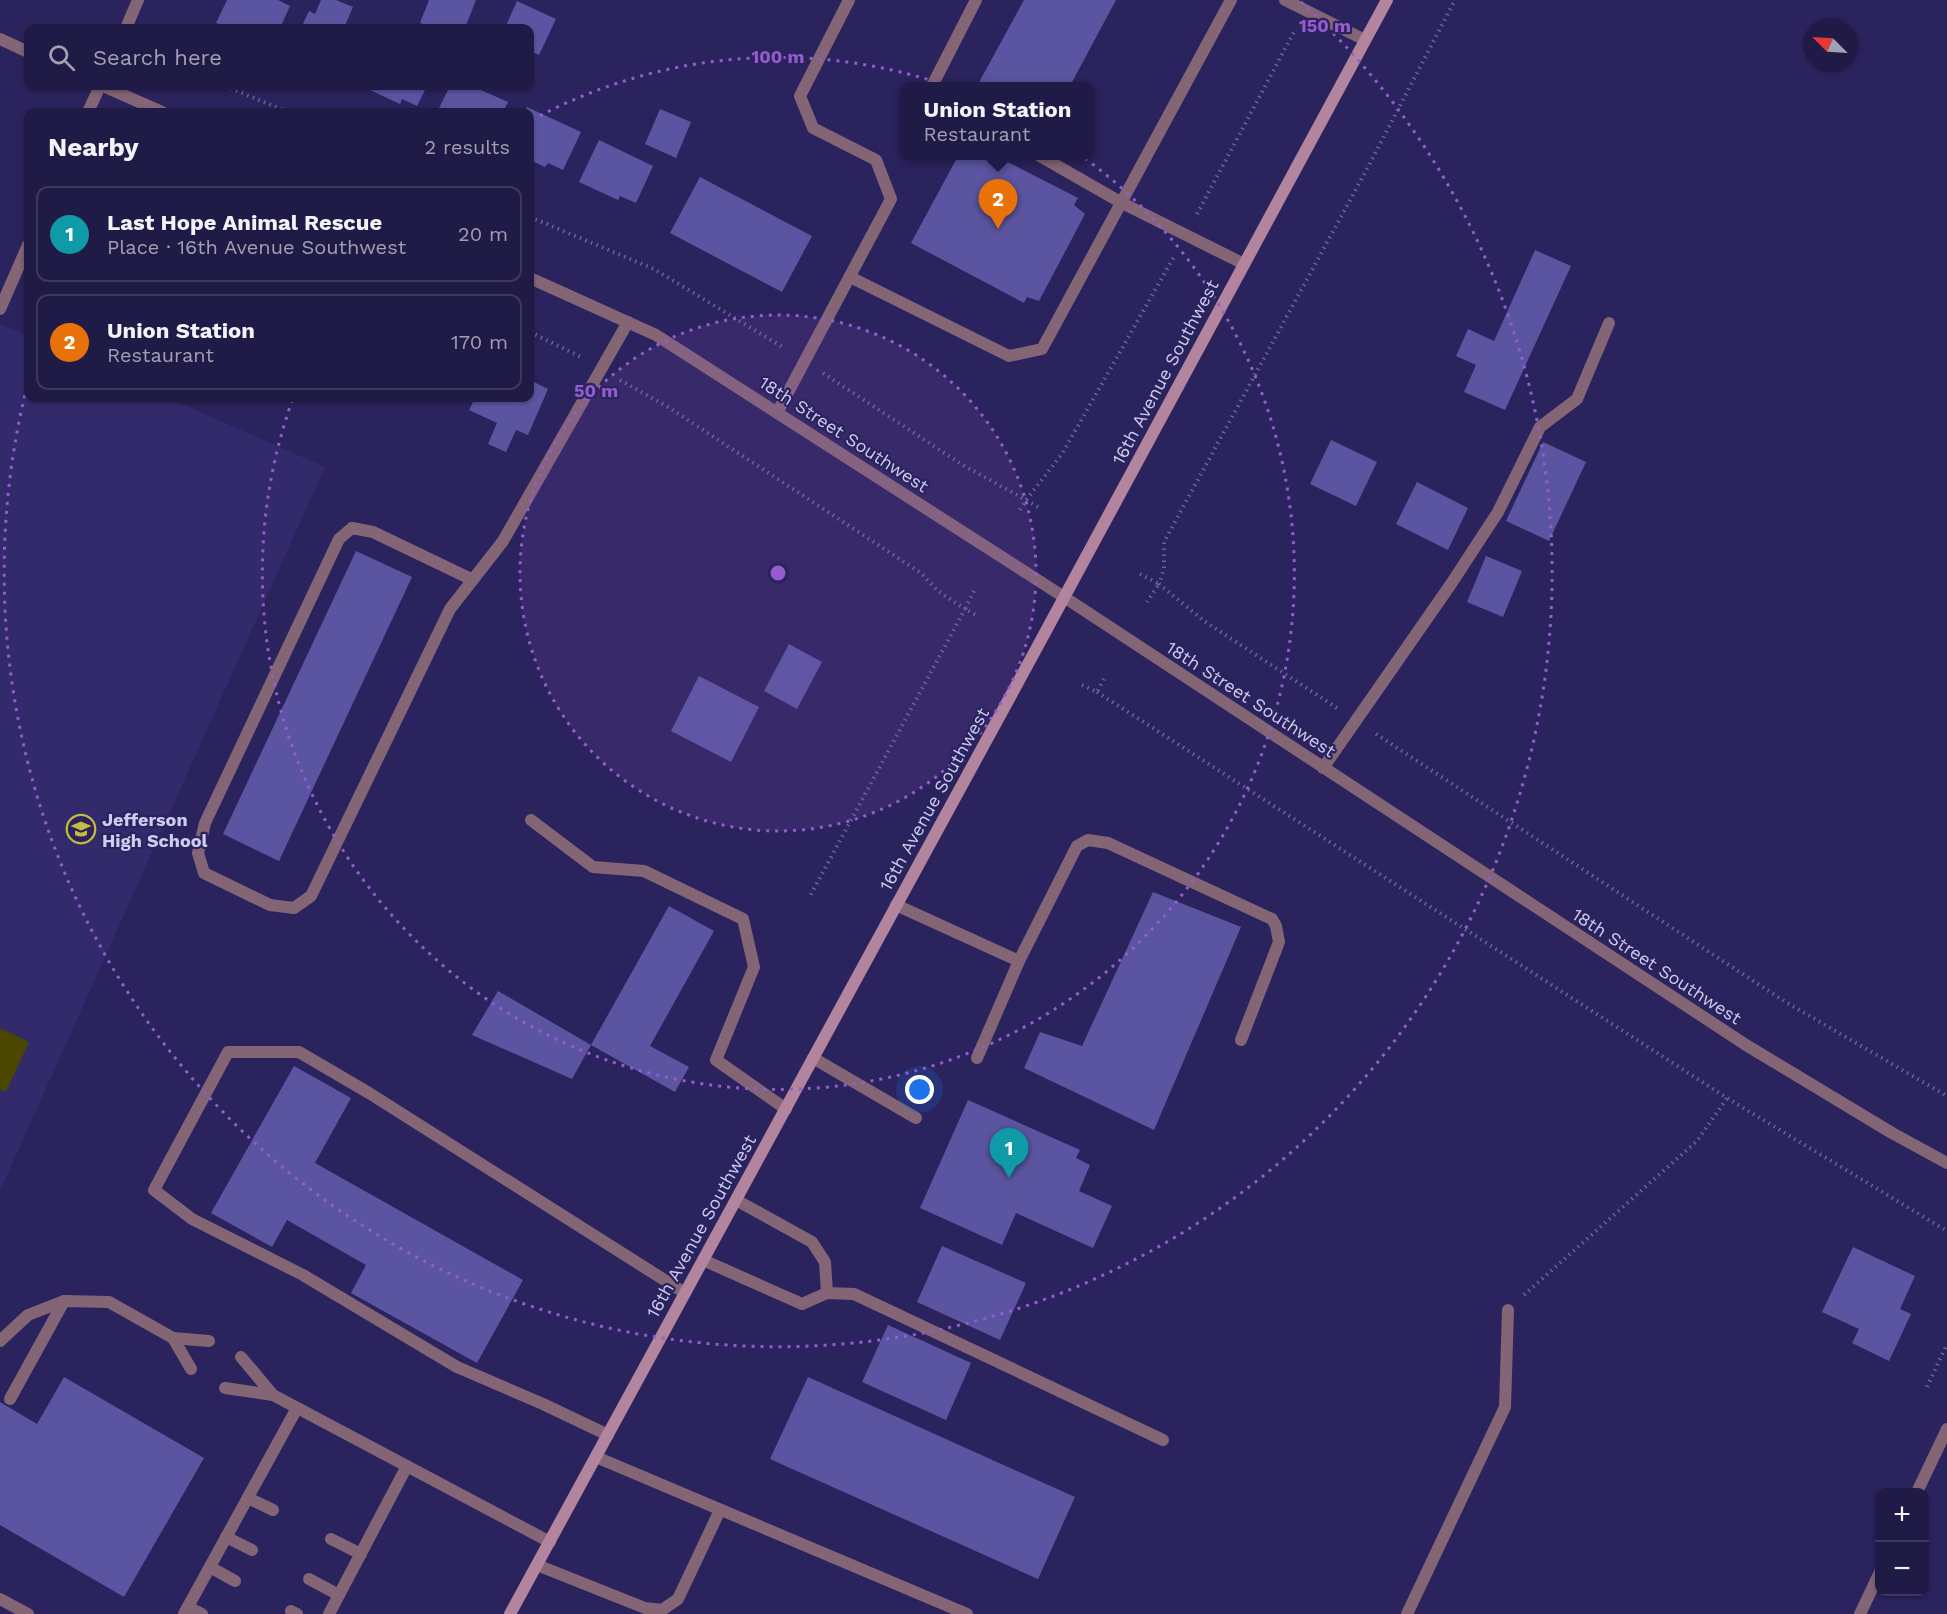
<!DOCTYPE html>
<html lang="en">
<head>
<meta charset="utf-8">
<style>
	:root { --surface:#201a46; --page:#28234d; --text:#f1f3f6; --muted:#a2a1b3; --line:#3d385f; --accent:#8c9099 }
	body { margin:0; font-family:"Work Sans",sans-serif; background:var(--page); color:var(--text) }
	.controls { position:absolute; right:18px; bottom:18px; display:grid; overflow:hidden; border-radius:12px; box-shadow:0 2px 4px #0004 }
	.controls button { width:54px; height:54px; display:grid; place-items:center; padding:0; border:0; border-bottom:2px solid var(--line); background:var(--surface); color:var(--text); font:30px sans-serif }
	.compass { position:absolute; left:1803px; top:18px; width:54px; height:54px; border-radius:50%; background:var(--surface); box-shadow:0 2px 4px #0004; rotate:294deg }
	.you { position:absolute; left:920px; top:1090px; width:21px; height:21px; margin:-15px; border:4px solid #fff; border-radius:50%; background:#1a73e8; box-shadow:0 0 0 9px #1a73e833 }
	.badge { display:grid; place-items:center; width:39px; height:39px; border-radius:50%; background:var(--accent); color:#fff; font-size:20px; font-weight:700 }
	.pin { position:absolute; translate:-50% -50px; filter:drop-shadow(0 2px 3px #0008) }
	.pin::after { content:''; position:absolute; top:32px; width:21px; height:18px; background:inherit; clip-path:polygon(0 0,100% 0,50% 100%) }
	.popup { position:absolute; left:900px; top:82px; width:195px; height:78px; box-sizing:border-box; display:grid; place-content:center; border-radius:12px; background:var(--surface); filter:drop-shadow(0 2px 4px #0005); font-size:20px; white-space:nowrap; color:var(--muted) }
	.popup b { font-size:22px; color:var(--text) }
	.popup::after { content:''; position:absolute; left:50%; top:100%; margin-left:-12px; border:12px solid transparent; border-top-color:var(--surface) }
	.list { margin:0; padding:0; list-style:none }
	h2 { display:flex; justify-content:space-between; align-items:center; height:78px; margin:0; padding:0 24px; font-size:26px }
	h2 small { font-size:20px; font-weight:400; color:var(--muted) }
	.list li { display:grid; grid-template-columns:39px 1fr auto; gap:18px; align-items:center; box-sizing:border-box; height:96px; margin:0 12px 12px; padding:0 12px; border:2px solid var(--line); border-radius:12px }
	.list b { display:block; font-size:22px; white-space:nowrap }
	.list p { margin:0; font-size:20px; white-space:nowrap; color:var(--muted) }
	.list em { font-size:20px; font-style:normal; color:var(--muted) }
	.icon { flex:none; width:33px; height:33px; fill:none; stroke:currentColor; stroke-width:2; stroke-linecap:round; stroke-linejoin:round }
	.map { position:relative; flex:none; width:1947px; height:1614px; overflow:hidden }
	.search { position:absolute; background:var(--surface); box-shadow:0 2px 4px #0004; left:24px; top:24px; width:510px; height:66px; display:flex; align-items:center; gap:15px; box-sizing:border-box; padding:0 21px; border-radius:12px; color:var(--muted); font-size:22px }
	.panel { position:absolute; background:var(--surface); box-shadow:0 2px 4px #0004; left:24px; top:108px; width:510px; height:294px; border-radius:12px }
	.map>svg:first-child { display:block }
	.built { fill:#332a6b }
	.green { fill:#4b4600 }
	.building { fill:#5b55a1 }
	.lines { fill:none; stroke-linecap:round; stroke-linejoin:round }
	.path { stroke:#696496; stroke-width:4; stroke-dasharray:1.5 4.5; stroke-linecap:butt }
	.service { stroke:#836576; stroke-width:12 }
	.minor { stroke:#836576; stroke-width:12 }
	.tertiary { stroke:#836576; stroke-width:12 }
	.secondary { stroke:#b3849e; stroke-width:12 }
	.ring { fill:none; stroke:#945cce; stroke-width:3; stroke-dasharray:3 6 }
	.labels { text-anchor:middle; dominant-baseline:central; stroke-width:4.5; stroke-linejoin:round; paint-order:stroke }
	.street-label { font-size:18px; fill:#cdcdf1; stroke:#2b235d }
	.poi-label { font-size:18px; font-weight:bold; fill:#cdcdf1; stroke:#2b235d; text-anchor:start }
	.centre { fill:#945cce; stroke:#2b235d; stroke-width:3 }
	.ring-label { font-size:18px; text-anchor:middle; font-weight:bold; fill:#945cce; stroke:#2b235d; stroke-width:4.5; stroke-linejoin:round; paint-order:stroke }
</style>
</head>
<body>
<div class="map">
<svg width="1947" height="1614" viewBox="0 0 1947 1614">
	<rect width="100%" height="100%" fill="#2b235d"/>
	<path class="built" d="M 0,324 L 28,336 L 28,398 L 168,398 L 325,467 L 0,1191 Z"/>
	<path class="green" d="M 0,1028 L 29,1042 L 6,1092 L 0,1089 Z"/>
	<g class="building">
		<path d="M 227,0 L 278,0 L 290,6 L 280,28 L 229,28 L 216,23 Z"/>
		<path d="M 321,0 L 336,0 L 353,7 L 344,28 L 301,28 L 309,11 L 315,14 Z"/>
		<path d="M 429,0 L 476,0 L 465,28 L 435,28 L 420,23 Z"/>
		<path d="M 1024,0 L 1116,0 L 1070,86 L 977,86 Z"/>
		<path d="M 517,1 L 556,19 L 539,55 L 530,51 L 530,28 L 505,28 Z"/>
		<path d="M 361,86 L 427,86 L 417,106 L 402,99 L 400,104 Z"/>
		<path d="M 450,86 L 472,86 L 508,102 L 503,112 L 437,112 Z"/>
		<path d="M 527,107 L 581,132 L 563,170 L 548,163 L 545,167 L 530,160 L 530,112 L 524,112 Z"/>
		<path d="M 660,109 L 691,122 L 676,158 L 645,144 Z"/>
		<path d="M 599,140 L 653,166 L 636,203 L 620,196 L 618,200 L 579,182 Z"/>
		<path d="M 958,156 L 996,156 L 1078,198 L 1074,205 L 1085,214 L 1039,301 L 1027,297 L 1024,303 L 911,243 Z"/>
		<path d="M 700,177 L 812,236 L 782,292 L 670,233 Z"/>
		<path d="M 1535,250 L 1571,266 L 1505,410 L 1464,392 L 1476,365 L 1456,356 L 1468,329 L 1494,341 Z"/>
		<path d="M 530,380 L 548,389 L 528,435 L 516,430 L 506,452 L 488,444 L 497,423 L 469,410 L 475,398 L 530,398 Z"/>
		<path d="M 1331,440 L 1377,462 L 1356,506 L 1310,484 Z"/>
		<path d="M 1543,442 L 1586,462 L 1549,541 L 1506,521 Z"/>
		<path d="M 1417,482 L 1468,508 L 1448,550 L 1396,524 Z"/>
		<path d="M 356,551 L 412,577 L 279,861 L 223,834 Z"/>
		<path d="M 1486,556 L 1522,571 L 1503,617 L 1467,602 Z"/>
		<path d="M 789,644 L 822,662 L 797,709 L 764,691 Z"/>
		<path d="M 699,676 L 759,707 L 731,762 L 671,731 Z"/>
		<path d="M 1153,892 L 1241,927 L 1154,1130 L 1024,1068 L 1040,1032 L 1082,1046 Z"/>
		<path d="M 669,906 L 714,931 L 650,1046 L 689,1067 L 675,1092 L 591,1045 Z"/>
		<path d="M 498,991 L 591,1045 L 572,1079 L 472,1035 Z"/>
		<path d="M 294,1066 L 351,1098 L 315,1163 L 523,1280 L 477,1363 L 351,1293 L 366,1265 L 287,1220 L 272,1247 L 211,1213 Z"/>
		<path d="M 968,1100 L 1080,1150 L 1076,1158 L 1090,1165 L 1079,1191 L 1112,1206 L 1093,1248 L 1016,1213 L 1002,1245 L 920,1208 Z"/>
		<path d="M 942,1246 L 1026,1283 L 1000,1340 L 917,1302 Z"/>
		<path d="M 1853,1247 L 1915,1276 L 1900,1309 L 1911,1314 L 1889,1361 L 1852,1343 L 1859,1329 L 1822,1312 Z"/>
		<path d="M 888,1325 L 971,1363 L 946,1420 L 862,1382 Z"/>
		<path d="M 64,1377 L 204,1458 L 124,1597 L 0,1525 L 0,1402 L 37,1424 Z"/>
		<path d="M 808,1377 L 1075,1497 L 1038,1579 L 770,1459 Z"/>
	</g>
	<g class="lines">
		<g class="path">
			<path d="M 225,86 L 288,112"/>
			<path d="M 1197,214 L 1295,30"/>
			<path d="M 530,217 L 654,269 L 784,348"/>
			<path d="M 530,332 L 583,358"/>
			<path d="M 823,373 L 961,464 L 1026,500 L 1062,454 L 1175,255"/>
			<path d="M 620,380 L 668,407 L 921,573 L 938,591 L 965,609 L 809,898"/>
			<path d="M 1020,510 L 1026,500 L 1038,507"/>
			<path d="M 1140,574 L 1159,584 L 1147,602"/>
			<path d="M 974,591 L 965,609 L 978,616"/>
			<path d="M 1082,685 L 1097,692 L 1104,679"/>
			<path d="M 1097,692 L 1727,1098 L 1947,1231"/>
			<path d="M 1337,708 L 1204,621 L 1159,584 L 1164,569 L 1164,542 L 1367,169 L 1455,0"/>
			<path d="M 1376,734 L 1784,1001 L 1947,1096"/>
			<path d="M 1524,1295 L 1697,1141 L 1727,1098"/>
			<path d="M 1927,1387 L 1947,1344"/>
		</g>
		<g class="service">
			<path d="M 1285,0 L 1365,40"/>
			<path d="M 932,86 L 976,0"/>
			<path d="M 1040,156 L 1122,203 L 1244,264"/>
			<path d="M 850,277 L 1009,356 L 1042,349 L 1231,0"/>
			<path d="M 777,413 L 891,199 L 876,160 L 813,128 L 800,96 L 849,0"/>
			<path d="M 473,580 L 373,532 L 352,528 L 339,539 L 205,823 L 198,853 L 204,873 L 270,905 L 294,908 L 311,896 L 450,609 L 503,541 L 628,322"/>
			<path d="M 1323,768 L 1451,584 L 1498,512 L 1540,427 L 1577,399 L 1609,323"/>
			<path d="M 531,820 L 593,867 L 644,871 L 743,919 L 754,967 L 716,1060 L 786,1109"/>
			<path d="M 896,905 L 1019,961 L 1077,846 L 1088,840 L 1108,843 L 1272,919 L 1276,926 L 1279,942 L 1241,1040"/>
			<path d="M 813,1058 L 916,1118"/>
			<path d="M 977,1058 L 1019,961"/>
			<path d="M 736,1200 L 812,1242 L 825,1262 L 827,1293"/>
			<path d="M 703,1260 L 802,1304 L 827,1293 L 854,1294 L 1163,1440"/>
			<path d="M 173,1338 L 209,1341"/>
			<path d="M 0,1341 L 28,1315 L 64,1301 L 109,1302 L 173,1338 L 191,1369"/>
			<path d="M 241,1357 L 273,1395"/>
			<path d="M 225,1388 L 273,1395 L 550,1542"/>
			<path d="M 10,1399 L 64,1301"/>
			<path d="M 608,1435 L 543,1404 L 457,1367 L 303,1275 L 192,1219 L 154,1190 L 228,1052 L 299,1052 L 369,1093 L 685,1293"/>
			<path d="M 596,1457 L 967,1614"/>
			<path d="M 248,1498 L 273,1510"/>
			<path d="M 226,1537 L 252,1550"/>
			<path d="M 331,1539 L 361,1554"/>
			<path d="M 537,1565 L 645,1608 L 662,1610 L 678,1599 L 720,1510"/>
			<path d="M 210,1567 L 235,1581"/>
			<path d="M 309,1579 L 339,1595"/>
			<path d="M 0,1599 L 28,1614"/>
			<path d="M 188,1607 L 202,1614"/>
			<path d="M 291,1611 L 297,1614"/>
			<path d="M 184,1614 L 297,1408"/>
			<path d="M 329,1614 L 407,1466"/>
		</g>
		<g class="minor">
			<path d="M 126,28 L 138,0"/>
			<path d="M 88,112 L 100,86"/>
			<path d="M 0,309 L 28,245"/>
			<path d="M 1917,1492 L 1947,1429"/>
			<path d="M 1407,1614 L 1505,1407 L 1508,1310"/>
			<path d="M 1860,1614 L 1880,1572"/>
		</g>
		<g class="tertiary">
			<path d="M 0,39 L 28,52"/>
			<path d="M 103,86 L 162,112"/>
			<path d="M 530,278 L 656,335 L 1064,597 L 1746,1045 L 1892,1133 L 1947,1163"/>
		</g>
		<path class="secondary" d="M 510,1614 L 1034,653 L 1387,0"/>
	</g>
	<circle cx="778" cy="573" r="258" fill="#945cce" fill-opacity=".12"/>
	<g class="ring">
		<circle cx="778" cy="573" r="258"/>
		<path d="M532 120A516 516 0 1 1 292 401"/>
		<path d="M1301 2A774 774 0 1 1 27 386"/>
	</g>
	<defs>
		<g id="school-ring" transform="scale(1.5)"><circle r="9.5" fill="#2b235d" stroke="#c5bc3d" stroke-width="1.5"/><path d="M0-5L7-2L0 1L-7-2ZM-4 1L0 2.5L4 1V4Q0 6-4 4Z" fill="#c5bc3d"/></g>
	</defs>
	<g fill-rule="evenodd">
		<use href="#school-ring" x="81" y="829"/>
	</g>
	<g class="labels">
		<g class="street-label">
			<text transform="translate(1165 372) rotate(-62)">16th Avenue Southwest</text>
			<text transform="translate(844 434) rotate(33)">18th Street Southwest</text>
			<text transform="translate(1251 699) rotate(33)">18th Street Southwest</text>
			<text transform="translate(934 799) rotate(-61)">16th Avenue Southwest</text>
			<text transform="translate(1657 966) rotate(33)">18th Street Southwest</text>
			<text transform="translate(701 1226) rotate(-61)">16th Avenue Southwest</text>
		</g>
		<g class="poi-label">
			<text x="102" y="819">Jefferson<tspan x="102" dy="21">High School</tspan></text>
		</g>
	</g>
	<circle cx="778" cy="573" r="9" class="centre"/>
	<g class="ring-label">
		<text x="1325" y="32">150 m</text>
		<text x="778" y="63">100 m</text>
		<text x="596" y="397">50 m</text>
	</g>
</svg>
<div class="controls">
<button>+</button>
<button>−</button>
</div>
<svg class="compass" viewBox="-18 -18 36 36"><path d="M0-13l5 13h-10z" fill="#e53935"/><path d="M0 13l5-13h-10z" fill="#a2a1b3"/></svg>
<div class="you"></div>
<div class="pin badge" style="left:1009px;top:1178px;background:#0f9aa8">1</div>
<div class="pin badge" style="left:998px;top:229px;background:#e8710a">2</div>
<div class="popup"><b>Union Station</b>Restaurant</div>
<div class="search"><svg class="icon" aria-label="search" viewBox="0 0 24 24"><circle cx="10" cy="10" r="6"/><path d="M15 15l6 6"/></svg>Search here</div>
<section class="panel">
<h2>Nearby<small>2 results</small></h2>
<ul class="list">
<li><span class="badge" style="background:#0f9aa8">1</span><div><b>Last Hope Animal Rescue</b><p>Place · 16th Avenue Southwest</p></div><em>20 m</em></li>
<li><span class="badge" style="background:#e8710a">2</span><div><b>Union Station</b><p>Restaurant</p></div><em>170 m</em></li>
</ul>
</section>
</div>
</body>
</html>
